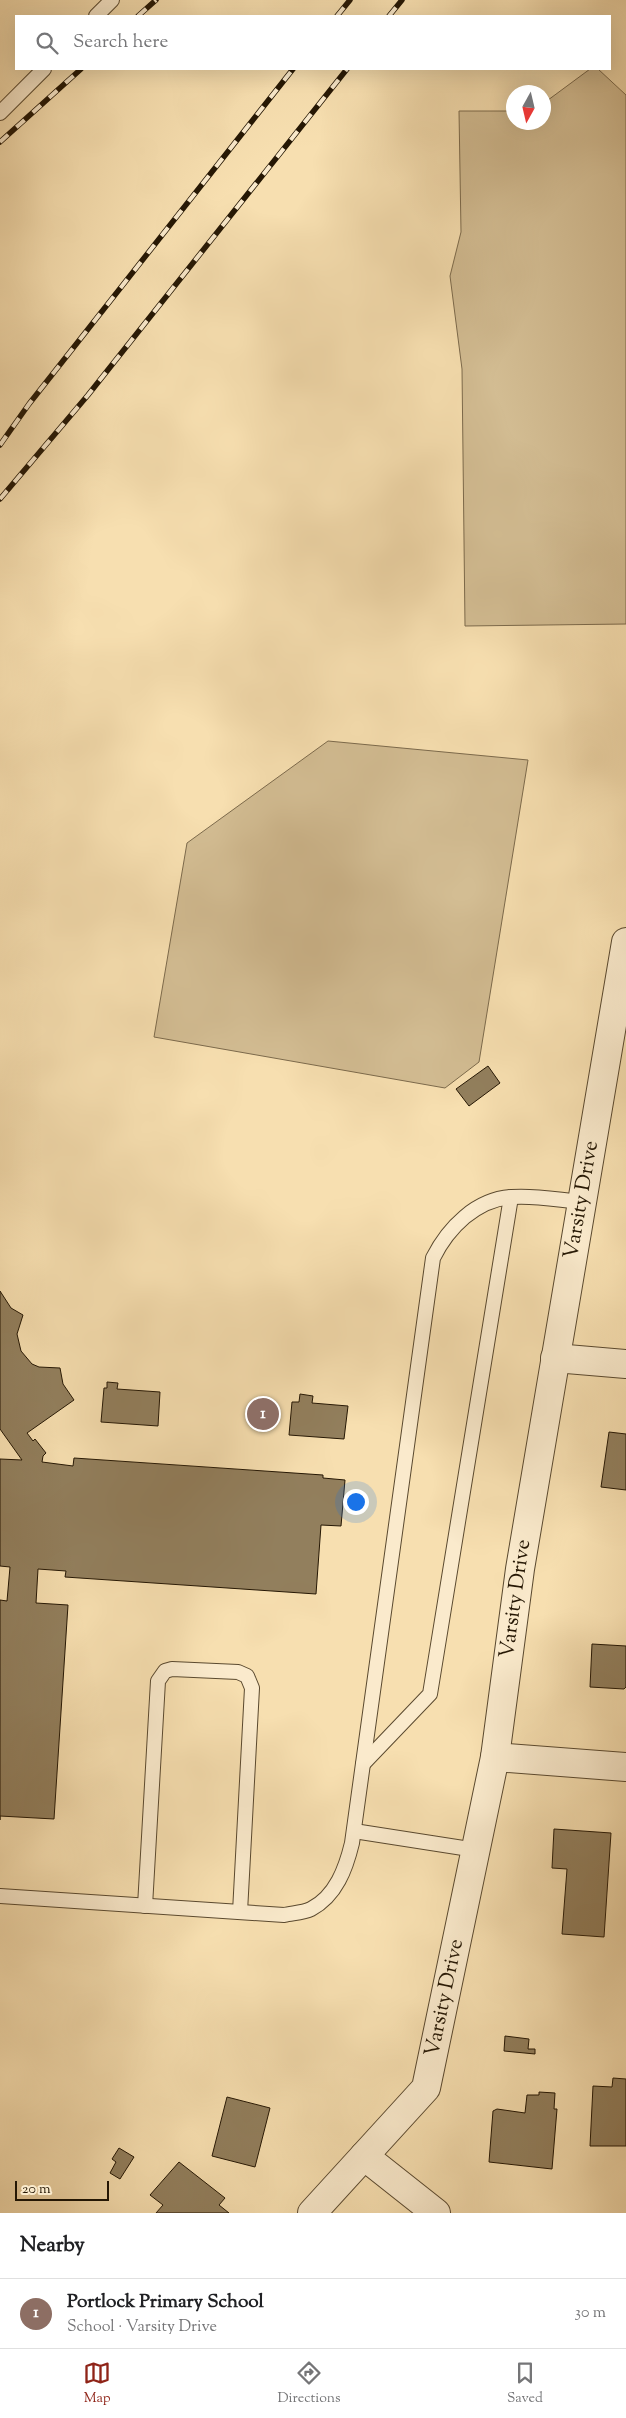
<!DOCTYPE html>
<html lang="en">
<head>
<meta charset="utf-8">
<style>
	:root { --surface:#fff; --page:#f2f2f2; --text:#202124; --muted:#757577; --line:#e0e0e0; --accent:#8f2418 }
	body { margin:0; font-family:"Sorts Mill Goudy",serif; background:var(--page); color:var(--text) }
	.compass { position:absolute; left:506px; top:85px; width:45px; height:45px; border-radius:50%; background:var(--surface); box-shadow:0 5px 20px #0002; rotate:188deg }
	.scale { position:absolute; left:15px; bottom:12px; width:94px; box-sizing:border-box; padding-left:5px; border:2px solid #251704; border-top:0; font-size:14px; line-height:18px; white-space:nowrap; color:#251704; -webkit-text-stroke:4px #faeacc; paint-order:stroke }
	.you { position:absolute; left:355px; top:1501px; width:18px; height:18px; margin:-12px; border:4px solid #fff; border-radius:50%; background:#1a73e8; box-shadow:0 0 0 8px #1a73e833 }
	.badge { display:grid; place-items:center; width:32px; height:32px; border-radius:50%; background:var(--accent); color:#fff; font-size:16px; font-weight:700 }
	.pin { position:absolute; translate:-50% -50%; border:2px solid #fff; box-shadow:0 1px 5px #0006 }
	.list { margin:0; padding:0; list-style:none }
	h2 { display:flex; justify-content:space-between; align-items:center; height:65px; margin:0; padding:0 20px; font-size:21px }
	h2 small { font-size:16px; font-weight:400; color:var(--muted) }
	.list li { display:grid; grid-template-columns:32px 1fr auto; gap:15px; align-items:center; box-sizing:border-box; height:70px; padding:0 20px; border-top:1px solid var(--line) }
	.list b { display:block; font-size:19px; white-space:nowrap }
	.list p { margin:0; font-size:16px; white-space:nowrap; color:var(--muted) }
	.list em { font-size:16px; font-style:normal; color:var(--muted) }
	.icon { flex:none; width:28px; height:28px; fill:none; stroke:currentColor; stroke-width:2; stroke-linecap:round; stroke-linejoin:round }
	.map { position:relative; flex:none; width:626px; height:2213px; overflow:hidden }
	.search { position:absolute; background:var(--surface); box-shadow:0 5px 20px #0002; left:15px; right:15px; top:15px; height:55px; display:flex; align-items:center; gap:12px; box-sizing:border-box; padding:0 18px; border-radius:0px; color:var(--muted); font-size:19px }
	.sheet { height:135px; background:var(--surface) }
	nav { display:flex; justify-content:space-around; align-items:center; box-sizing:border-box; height:70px; border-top:1px solid var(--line); background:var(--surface); font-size:14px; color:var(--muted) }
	nav a { display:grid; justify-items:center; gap:2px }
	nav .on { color:var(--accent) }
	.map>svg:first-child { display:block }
	.green { fill:#d3bd93; stroke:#7c6a4c }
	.building { fill:#927f5d; stroke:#251704 }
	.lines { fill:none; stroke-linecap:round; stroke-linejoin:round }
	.service-casing { stroke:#5a492f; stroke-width:16 }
	.minor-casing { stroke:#5a492f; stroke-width:30 }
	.service { stroke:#faeacc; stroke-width:14 }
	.minor { stroke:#faeacc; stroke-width:28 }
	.rail-casing { stroke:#251704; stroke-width:5.5 }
	.rail { stroke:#faeacc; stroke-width:4; stroke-dasharray:11; stroke-linecap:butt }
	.labels { text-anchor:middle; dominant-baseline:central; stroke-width:5; stroke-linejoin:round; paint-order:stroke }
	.street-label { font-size:21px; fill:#251704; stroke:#faeacc }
</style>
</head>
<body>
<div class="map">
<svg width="626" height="2213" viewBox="0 0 626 2213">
	<rect width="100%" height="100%" fill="#f7dfb0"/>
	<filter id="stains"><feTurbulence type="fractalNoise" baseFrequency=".004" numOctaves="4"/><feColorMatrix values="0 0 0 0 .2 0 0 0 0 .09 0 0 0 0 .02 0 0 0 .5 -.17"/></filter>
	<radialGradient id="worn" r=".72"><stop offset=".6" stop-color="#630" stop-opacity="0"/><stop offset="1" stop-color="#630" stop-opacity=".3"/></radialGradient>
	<g class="green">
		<path d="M 590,69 L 598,69 L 626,95 L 626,624 L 465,626 L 462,369 L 450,276 L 461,232 L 459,111 L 513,111 L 514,122 L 544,122 L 544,103 Z"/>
		<path d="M 328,741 L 528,760 L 479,1062 L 445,1088 L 154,1037 L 187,843 Z"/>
	</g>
	<g class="building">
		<path d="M 488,1066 L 500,1083 L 469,1106 L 456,1089 Z"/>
		<path d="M 0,1291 L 11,1308 L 23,1315 L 17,1334 L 21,1351 L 32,1364 L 39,1367 L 60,1368 L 63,1384 L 74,1400 L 27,1433 L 33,1441 L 35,1439 L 46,1453 L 43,1456 L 42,1462 L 73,1466 L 74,1458 L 323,1475 L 323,1478 L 345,1480 L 341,1526 L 321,1525 L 316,1594 L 65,1577 L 66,1571 L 38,1569 L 36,1603 L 68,1605 L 54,1819 L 0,1816 L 0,1820 L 0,1600 L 7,1601 L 10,1567 L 0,1566 L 0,1459 L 22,1460 L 0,1429 Z"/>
		<path d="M 107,1382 L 118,1383 L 117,1389 L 160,1392 L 158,1426 L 101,1422 L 104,1388 L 107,1388 Z"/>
		<path d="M 300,1394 L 313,1396 L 312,1403 L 348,1406 L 344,1439 L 289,1435 L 292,1402 L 299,1402 Z"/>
		<path d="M 609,1432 L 626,1434 L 626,1490 L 601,1487 Z"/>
		<path d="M 592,1644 L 626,1646 L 626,1687 L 624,1689 L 590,1687 Z"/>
		<path d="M 554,1829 L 611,1833 L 604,1937 L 562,1934 L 567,1869 L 552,1868 Z"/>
		<path d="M 505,2036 L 529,2039 L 528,2049 L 535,2049 L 535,2054 L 504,2051 Z"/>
		<path d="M 613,2078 L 626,2079 L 626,2146 L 590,2146 L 593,2086 L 612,2087 Z"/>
		<path d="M 539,2092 L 555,2093 L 554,2109 L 557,2109 L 552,2169 L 489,2162 L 493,2111 L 497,2109 L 525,2113 L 527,2095 L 539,2095 Z"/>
		<path d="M 227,2097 L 270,2108 L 255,2167 L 212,2156 Z"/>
		<path d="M 119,2148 L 134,2157 L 120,2179 L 110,2173 L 116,2162 L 112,2159 Z"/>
		<path d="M 179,2162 L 225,2198 L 219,2205 L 229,2213 L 156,2213 L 163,2205 L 150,2195 Z"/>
	</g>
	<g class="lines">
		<g class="service-casing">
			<g id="service">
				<path d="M 96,16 L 112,0"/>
				<path d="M 0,113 L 44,69"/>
				<path d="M 363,1764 L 430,1694 L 511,1197"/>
				<path d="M 354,1831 L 476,1850"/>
				<path d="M 0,1896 L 284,1915 C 292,1913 303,1913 311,1909 C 336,1896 346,1868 352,1843 L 433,1258 C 448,1228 476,1199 512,1197 C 534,1195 559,1200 582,1202"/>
				<path d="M 145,1906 L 158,1681 L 165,1671 L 172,1669 L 238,1672 L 247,1676 L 252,1688 L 240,1912"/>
			</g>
		</g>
		<g class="minor-casing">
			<g id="minor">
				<path d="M 555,1358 L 626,1364"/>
				<path d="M 495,1757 L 626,1767"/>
				<path d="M 364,2156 L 436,2213"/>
				<path d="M 312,2213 L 426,2088 L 495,1757 L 520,1569 L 626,942"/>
			</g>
		</g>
		<use href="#service" class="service"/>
		<use href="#minor" class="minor"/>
		<g class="rail-casing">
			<g id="rail">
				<path d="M 138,16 L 156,0"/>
				<path d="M 337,16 L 350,0"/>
				<path d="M 389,16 L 402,0"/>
				<path d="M 0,142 L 81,69"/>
				<path d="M 0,445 L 29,404 L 293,69"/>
				<path d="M 0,499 L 88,395 L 347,69"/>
			</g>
		</g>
		<use href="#rail" class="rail"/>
	</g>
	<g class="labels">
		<g class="street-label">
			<text transform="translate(582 1200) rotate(-80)">Varsity Drive</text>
			<text transform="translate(516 1599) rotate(-82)">Varsity Drive</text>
			<text transform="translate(445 1998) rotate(-78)">Varsity Drive</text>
		</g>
	</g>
	<rect width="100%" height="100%" filter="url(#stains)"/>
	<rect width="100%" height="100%" fill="url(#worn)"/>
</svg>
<svg class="compass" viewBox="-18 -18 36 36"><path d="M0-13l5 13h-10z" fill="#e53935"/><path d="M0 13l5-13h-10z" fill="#757577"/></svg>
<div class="scale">20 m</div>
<div class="you"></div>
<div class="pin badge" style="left:263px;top:1414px;background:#8d6e63">1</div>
<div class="search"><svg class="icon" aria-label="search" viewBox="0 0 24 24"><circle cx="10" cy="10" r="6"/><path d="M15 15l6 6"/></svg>Search here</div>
</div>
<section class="sheet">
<h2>Nearby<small></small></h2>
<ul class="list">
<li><span class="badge" style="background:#8d6e63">1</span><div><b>Portlock Primary School</b><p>School · Varsity Drive</p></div><em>30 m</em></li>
</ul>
</section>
<nav>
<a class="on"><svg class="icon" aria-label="map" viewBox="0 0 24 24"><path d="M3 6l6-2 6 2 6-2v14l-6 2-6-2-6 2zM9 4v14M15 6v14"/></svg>Map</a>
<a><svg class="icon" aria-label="directions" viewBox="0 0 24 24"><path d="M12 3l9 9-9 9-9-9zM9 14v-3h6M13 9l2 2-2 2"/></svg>Directions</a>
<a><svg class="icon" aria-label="saved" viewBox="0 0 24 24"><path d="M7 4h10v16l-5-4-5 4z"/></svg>Saved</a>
</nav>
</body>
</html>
